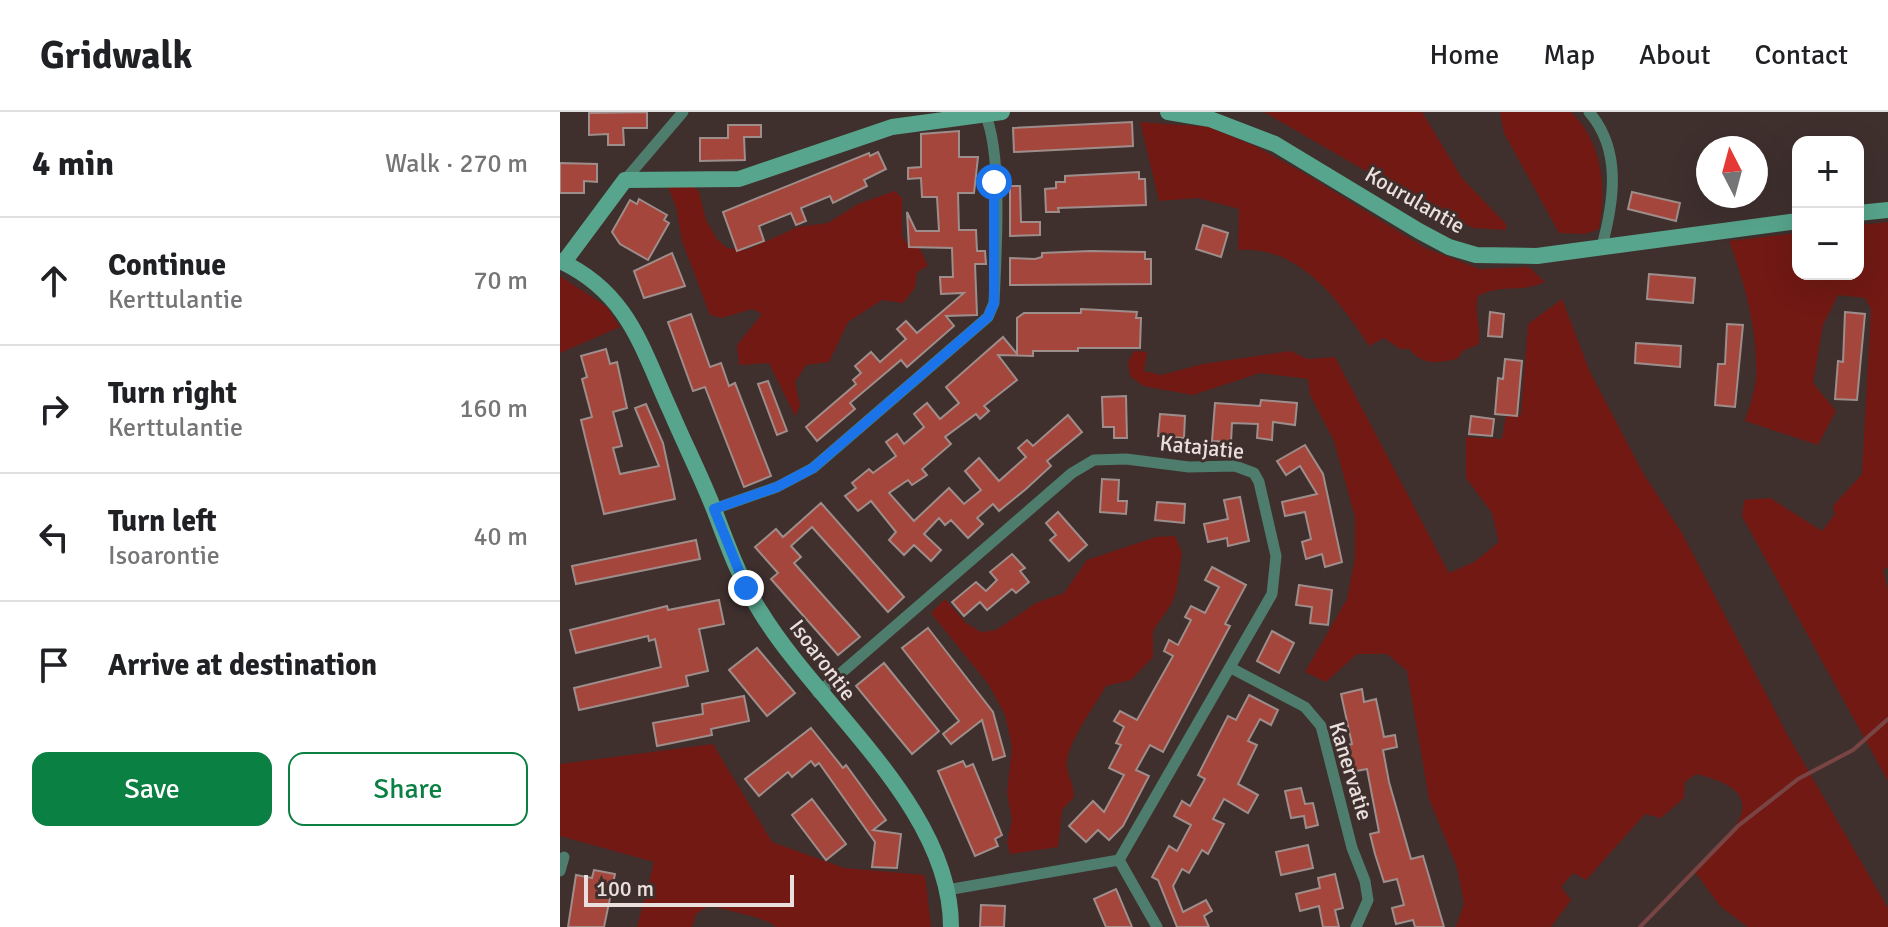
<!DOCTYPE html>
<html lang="en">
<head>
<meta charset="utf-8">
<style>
	:root { --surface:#fff; --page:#f2f2f2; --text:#202124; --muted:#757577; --line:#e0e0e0; --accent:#0b8043 }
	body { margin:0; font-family:Signika,sans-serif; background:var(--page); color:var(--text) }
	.controls { position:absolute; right:24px; top:24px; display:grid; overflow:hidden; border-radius:16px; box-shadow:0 8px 32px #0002 }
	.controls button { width:72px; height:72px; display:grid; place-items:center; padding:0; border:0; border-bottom:2px solid var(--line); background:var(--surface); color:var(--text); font:40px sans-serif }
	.compass { position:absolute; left:1136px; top:24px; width:72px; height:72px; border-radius:50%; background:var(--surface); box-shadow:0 8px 32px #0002; rotate:354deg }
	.scale { position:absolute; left:24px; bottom:20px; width:210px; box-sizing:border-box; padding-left:8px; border:4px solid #e9dfdd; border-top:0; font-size:22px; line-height:28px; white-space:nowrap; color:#e9dfdd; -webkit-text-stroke:6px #3f302e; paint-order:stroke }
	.stop { position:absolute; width:24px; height:24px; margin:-18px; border:6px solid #1a73e8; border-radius:50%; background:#fff }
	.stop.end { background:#1a73e8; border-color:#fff; box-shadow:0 2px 8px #0008 }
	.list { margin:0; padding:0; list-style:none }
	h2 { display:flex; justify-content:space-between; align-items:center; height:104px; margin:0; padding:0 32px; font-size:34px }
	h2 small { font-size:26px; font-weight:400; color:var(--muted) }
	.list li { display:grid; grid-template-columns:52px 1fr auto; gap:24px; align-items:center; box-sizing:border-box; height:128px; padding:0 32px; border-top:2px solid var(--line) }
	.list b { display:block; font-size:30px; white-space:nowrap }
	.list p { margin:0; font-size:26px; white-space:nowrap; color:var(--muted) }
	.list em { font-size:26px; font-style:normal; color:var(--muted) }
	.actions { display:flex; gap:16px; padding:24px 32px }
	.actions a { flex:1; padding:18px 0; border:2px solid var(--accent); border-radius:16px; text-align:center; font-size:28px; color:var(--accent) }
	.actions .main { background:var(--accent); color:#fff }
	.icon { flex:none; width:44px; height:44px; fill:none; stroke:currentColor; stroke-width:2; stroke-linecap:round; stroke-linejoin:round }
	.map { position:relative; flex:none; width:1328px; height:815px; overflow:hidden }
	header { display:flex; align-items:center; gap:48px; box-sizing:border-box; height:112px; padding:0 40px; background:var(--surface); border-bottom:2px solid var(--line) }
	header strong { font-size:38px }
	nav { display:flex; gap:44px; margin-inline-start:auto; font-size:28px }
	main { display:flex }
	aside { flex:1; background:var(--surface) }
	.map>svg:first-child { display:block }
	.green { fill:#721914 }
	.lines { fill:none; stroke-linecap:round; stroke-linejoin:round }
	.stream { stroke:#784444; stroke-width:4 }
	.building { fill:#a4463c; stroke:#9e8d8a; stroke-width:2 }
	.street { stroke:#4e7c6d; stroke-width:11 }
	.secondary { stroke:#57a58c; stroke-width:16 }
	.route { stroke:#1a73e8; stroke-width:10 }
	.labels { text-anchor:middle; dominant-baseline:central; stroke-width:6; stroke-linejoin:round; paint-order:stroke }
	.street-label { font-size:22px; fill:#e9dfdd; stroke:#3f302e }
</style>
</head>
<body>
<header>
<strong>Gridwalk</strong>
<nav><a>Home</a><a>Map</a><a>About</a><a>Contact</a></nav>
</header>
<main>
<aside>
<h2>4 min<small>Walk · 270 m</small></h2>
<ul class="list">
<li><svg class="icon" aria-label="ahead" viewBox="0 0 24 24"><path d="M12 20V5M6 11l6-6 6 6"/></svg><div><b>Continue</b><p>Kerttulantie</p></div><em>70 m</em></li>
<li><svg class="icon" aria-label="right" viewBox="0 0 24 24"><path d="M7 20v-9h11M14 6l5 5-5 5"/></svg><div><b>Turn right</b><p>Kerttulantie</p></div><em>160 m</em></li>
<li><svg class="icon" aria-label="left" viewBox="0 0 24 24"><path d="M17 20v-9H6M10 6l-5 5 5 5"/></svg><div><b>Turn left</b><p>Isoarontie</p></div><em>40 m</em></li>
<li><svg class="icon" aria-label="arrive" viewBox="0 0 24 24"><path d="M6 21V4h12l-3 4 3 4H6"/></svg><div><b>Arrive at destination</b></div></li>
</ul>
<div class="actions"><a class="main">Save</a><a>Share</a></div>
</aside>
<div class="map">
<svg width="1328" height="815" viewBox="0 0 1328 815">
	<rect width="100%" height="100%" fill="#3f302e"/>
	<g class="green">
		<path d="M 704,0 L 862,0 L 902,66 L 946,112 L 946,118 L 913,116 L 842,80 Z"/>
		<path d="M 940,0 L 1011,0 C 1042,30 1047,75 1039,117 L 1025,122 L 999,121 L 944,21 Z"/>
		<path d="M 580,10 L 649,15 L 697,35 L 749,64 L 865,136 L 920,157 L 969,155 L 985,170 C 957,182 944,171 918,184 C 914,201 921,214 919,232 L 903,239 L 897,247 C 875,251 864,254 849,237 L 840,237 L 824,226 L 809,234 C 779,188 739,133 678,138 L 679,97 L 638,86 L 599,89 Z"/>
		<path d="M 130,70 L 139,80 L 146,108 L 157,127 L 167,136 L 186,138 L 238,115 L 268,111 L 298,92 L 335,79 L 342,86 L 342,124 L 347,132 L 359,134 L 368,154 L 357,160 L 355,176 L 343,191 L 322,188 L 288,210 L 269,250 L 246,253 L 235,270 L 240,294 L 235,304 L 209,251 L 179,253 L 177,233 L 202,202 L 192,197 L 162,206 L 150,203 L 122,129 L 116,95 L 108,75 Z"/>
		<path d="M 1328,110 L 1328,455 L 1323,458 L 1328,478 L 1328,669 L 1182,404 L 1184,388 L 1210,386 L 1262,419 L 1275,402 L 1273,394 L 1302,362 L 1311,197 L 1305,186 L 1278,183 L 1263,213 L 1253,271 L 1276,299 L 1258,333 L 1185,309 C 1189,296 1195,280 1196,266 C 1198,219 1185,172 1169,129 L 1238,121 L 1238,162 L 1298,162 L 1298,113 Z"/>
		<path d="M 0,164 L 47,195 L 60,215 L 0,241 Z"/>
		<path d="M 1002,187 L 1030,260 L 1083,361 L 1122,421 L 1227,622 L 1328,796 L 1328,815 L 1188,815 L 1161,795 L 1134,759 C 1171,722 1221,682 1136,662 L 1125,670 L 1124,686 L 1101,706 L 1085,702 L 1026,768 L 1013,761 L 1001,775 L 1011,788 L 991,815 L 896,815 L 904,792 L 897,755 L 869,687 L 847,559 L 827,542 L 797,542 L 766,570 L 745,560 L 787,487 L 795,446 L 795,405 L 774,329 L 750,283 L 748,267 L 700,261 L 633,283 L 583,274 L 570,264 L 568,250 L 574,239 L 587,240 L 584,259 L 601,263 L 643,252 L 731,239 L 747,247 L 775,245 L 889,461 L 914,450 L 939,430 L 932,401 L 906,366 L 906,325 L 942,327 L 946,304 L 961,303 L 968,212 Z"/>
		<path d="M 615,424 L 622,441 L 617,476 L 612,491 L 593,519 L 593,545 L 571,568 L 546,574 C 535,594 505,633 507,654 C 508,665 514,672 514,685 L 502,698 L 498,735 L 450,742 L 447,730 L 452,708 L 447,681 L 452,635 L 445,603 L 429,573 L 371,501 L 385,487 L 406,511 L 421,520 L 436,518 L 476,491 L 504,481 L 527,448 L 596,425 Z"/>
		<path d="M 153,632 L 212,730 L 284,756 L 365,763 L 371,815 L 216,815 C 207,805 168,800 150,793 L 136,802 L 132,815 L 77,815 L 94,750 L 0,724 L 0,652 Z"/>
	</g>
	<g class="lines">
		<path class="stream" d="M 1080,815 L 1178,714 L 1238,667 L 1293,638 L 1328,607"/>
	</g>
	<g class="building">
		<path d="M 87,0 L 87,16 L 63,16 L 64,33 L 48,33 L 48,22 L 29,23 L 29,1 Z"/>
		<path d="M 572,10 L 573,34 L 454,40 L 453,16 Z"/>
		<path d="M 168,13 L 201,13 L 201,25 L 184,25 L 185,48 L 140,49 L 140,26 L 168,26 Z"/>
		<path d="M 399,19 L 399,45 L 418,45 L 414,81 L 398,81 L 399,118 L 416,118 L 417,139 L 425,139 L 426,152 L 415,152 L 417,203 L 386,204 L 394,214 L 347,255 L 341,248 L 290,291 L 295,297 L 257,329 L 246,315 L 296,272 L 293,268 L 301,261 L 295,254 L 311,240 L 320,250 L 346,227 L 337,217 L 346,209 L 357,221 L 404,181 L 381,182 L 380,165 L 393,165 L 392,136 L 349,135 L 347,100 L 356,119 L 379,119 L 377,85 L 362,85 L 361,66 L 348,67 L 348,56 L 361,55 L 361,22 Z"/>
		<path d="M 318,40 L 326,57 L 304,68 L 307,74 L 273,91 L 270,84 L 241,96 L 246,109 L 236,113 L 231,101 L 199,114 L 204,129 L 177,139 L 163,100 L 309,41 L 310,44 Z"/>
		<path d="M 0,51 L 37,52 L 37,70 L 24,69 L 24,81 L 0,81 Z"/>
		<path d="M 579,60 L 579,67 L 585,67 L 586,93 L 498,96 L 499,100 L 486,100 L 485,77 L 496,76 L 496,70 L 505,70 L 505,64 Z"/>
		<path d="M 450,74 L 460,74 L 461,110 L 480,110 L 480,123 L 450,124 Z"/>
		<path d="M 1072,80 L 1120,91 L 1116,109 L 1068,97 Z"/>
		<path d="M 79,87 L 107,103 L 104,108 L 109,111 L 88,148 L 60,132 L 52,120 L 70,88 L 77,92 Z"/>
		<path d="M 643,113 L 668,121 L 661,145 L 636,137 Z"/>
		<path d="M 530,139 L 585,140 L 585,147 L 591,147 L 591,172 L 450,173 L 450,146 L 475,147 L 482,145 L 482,141 Z"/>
		<path d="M 112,141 L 125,174 L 84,186 L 74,159 Z"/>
		<path d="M 1089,162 L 1135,166 L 1133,191 L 1087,187 Z"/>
		<path d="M 521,197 L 577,200 L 576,206 L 581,206 L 580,236 L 518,236 L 518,239 L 473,239 L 473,244 L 438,243 L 457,268 L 424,294 L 429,299 L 420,307 L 416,302 L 385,325 L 391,332 L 362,357 L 367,363 L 352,373 L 348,368 L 329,381 L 354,409 L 389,376 L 404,392 L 421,378 L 405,359 L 419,346 L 439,369 L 466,345 L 458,336 L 467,328 L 473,334 L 508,303 L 522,320 L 487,349 L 491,354 L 466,377 L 439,399 L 433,392 L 417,406 L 423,412 L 408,426 L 391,408 L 385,413 L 379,406 L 364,422 L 381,438 L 371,449 L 354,433 L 344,443 L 329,428 L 336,420 L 311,389 L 298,399 L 285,384 L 296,376 L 292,371 L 309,357 L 313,361 L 336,344 L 326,330 L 337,322 L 344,332 L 364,315 L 354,302 L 367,291 L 380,307 L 399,291 L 386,275 L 443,225 L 457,242 L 457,206 L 464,201 L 521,201 Z"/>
		<path d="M 930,200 L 944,202 L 942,225 L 928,224 Z"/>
		<path d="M 1285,200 L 1305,202 L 1297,288 L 1275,287 L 1278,249 L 1283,250 Z"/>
		<path d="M 131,202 L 150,255 L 161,251 L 169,274 L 175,271 L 211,364 L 184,375 L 145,275 L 133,279 L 108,210 Z"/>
		<path d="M 1167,212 L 1183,213 L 1175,295 L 1155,293 L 1158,252 L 1165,252 Z"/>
		<path d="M 1076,231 L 1121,234 L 1120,255 L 1075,251 Z"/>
		<path d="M 46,237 L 50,252 L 57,250 L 67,296 L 53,300 L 62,334 L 53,336 L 60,362 L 99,354 L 75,296 L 86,292 L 103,331 L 115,387 L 44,402 L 21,308 L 32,305 L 22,267 L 27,265 L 21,244 Z"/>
		<path d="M 945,247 L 962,249 L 957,304 L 935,302 L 938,266 L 943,267 Z"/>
		<path d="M 208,269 L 227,319 L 217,323 L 198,272 Z"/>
		<path d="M 566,284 L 567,326 L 554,326 L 554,315 L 543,315 L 542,285 Z"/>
		<path d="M 701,288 L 737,291 L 735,313 L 713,310 L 712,328 L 697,326 L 698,312 L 672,311 L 671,330 L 652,329 L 655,291 L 700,294 Z"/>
		<path d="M 600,302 L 625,304 L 624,326 L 598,324 Z"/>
		<path d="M 911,304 L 934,307 L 932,324 L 909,322 Z"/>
		<path d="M 745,333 L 763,362 L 782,450 L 765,455 L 762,442 L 746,447 L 742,430 L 751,427 L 745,400 L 725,404 L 722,390 L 757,382 L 740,354 L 726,363 L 717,349 Z"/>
		<path d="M 542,367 L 559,368 L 558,389 L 567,389 L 566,402 L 540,400 Z"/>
		<path d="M 680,385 L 689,429 L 668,434 L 667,426 L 648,430 L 644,412 L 668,407 L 664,388 Z"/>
		<path d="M 597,390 L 625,392 L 624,411 L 595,408 Z"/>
		<path d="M 261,391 L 344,485 L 328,500 L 252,415 L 231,434 L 241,445 L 234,451 L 300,525 L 278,543 L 211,467 L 218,461 L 195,435 L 216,417 L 223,425 Z"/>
		<path d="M 498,400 L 527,433 L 509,449 L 490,428 L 496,423 L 486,411 Z"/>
		<path d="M 136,428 L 140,447 L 16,472 L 12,454 Z"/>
		<path d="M 452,442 L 465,456 L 460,459 L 469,470 L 456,481 L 452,477 L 427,498 L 420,490 L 404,504 L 392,490 L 416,470 L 426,479 L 437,468 L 430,460 Z"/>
		<path d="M 652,455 L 686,473 L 665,512 L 670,514 L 603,640 L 590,633 L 576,658 L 589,664 L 563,714 L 549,728 L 538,718 L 526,730 L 509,714 L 533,689 L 544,700 L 564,663 L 549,656 L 561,633 L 556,631 L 564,615 L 554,609 L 560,599 L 577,608 L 613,544 L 604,539 L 609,528 L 618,533 L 631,508 L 625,505 L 631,494 L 645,501 L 659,475 L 645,468 Z"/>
		<path d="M 739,473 L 772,478 L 768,513 L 750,511 L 752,495 L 736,493 Z"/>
		<path d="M 159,488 L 164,512 L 139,517 L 148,559 L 126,564 L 128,574 L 19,598 L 14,576 L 101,555 L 95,527 L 89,529 L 88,524 L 16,541 L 10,518 L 107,494 L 108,498 Z"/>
		<path d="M 368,516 L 433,600 L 445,644 L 433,648 L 422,608 L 391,632 L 383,622 L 399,609 L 342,536 Z"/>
		<path d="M 712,519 L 734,531 L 719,561 L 697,549 Z"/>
		<path d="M 197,536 L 235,581 L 207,604 L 169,558 Z"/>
		<path d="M 324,551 L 379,619 L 352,642 L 296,574 Z"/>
		<path d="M 802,577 L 804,590 L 816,587 L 824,625 L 835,623 L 837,635 L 823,638 L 829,670 L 851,747 L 863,744 L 884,815 L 855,815 L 853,808 L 836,812 L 832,796 L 844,793 L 837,767 L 824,770 L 815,742 L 810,722 L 819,720 L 807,657 L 791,660 L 788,645 L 782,646 L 780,635 L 792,632 L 781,582 Z"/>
		<path d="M 689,583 L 718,598 L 711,613 L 700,607 L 688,629 L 697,633 L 678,672 L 698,683 L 688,701 L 664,687 L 653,707 L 664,712 L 648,742 L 642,738 L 629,761 L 622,757 L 613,774 L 623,800 L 646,788 L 652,799 L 644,804 L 649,815 L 617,815 L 598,768 L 592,765 L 609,734 L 617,739 L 631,713 L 614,704 L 622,689 L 630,694 L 645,667 L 638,663 L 668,604 L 676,608 Z"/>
		<path d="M 184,584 L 189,609 L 151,617 L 152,623 L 97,634 L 93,611 L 143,602 L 142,592 Z"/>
		<path d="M 251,616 L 283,656 L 286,653 L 326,708 L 313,718 L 341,722 L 337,756 L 312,755 L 315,730 L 259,651 L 255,654 L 251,649 L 232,665 L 228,660 L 199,684 L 185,667 Z"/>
		<path d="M 403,649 L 406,655 L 413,652 L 442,723 L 435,727 L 438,734 L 415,744 L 378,659 Z"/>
		<path d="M 741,676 L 745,692 L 753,691 L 758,713 L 746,716 L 744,704 L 731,706 L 725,679 Z"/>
		<path d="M 252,687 L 286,732 L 266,748 L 232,703 Z"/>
		<path d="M 748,733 L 753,756 L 721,763 L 716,740 Z"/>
		<path d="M 34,758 L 55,762 L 44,815 L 8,815 L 16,763 L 32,766 Z"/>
		<path d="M 775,762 L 783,796 L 775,798 L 779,815 L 763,815 L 759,794 L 740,799 L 736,782 L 760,776 L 758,766 Z"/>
		<path d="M 556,777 L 572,815 L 546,815 L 534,787 Z"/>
		<path d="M 421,793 L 445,794 L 444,815 L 420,815 Z"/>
	</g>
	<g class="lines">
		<g class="street">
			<path d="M 1029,0 C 1062,38 1054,89 1042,134"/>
			<path d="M 65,68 L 123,0"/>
			<path d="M 154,397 L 217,375 L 253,356 L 428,205 L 434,191 C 436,144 443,42 425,2"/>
			<path d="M 671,556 L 745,595 L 761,614 L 792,736 L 805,769 L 808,788 L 796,815"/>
			<path d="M 258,581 L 512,361 L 534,348 L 566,347 L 629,355 L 675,354 L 694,361 L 699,370 L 716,444 L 712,482 L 559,748 L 387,778"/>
			<path d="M 559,748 L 597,815"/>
			<path d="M 0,759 L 4,745"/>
		</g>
		<g class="secondary">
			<path d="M 608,0 L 650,7 L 715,32 L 859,119 L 889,135 L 916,143 L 977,144 L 1238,109"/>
			<path d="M 1298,101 L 1328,98"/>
			<path d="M 0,149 C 69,181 82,237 111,300 C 125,333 142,366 155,400 C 168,434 180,468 200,499 C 259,596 391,695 391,815"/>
			<path d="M 4,150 L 65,68 L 179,67 L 332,15 L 442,0"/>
		</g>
	</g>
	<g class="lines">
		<path class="route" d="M 186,476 L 154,397 L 217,375 L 253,356 L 428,205 L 434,191 L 434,70"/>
	</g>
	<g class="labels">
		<g class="street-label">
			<text transform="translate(855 88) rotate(30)">Kourulantie</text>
			<text transform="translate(642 335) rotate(6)">Katajatie</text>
			<text transform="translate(263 548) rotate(53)">Isoarontie</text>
			<text transform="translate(791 659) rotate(73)">Kanervatie</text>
		</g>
	</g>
</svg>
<div class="controls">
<button>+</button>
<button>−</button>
</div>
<svg class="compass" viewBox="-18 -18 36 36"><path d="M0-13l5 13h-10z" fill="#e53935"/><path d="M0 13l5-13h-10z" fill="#757577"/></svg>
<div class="scale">100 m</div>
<div class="stop" style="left:434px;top:70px"></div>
<div class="stop end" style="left:186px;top:476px"></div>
</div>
</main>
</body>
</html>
